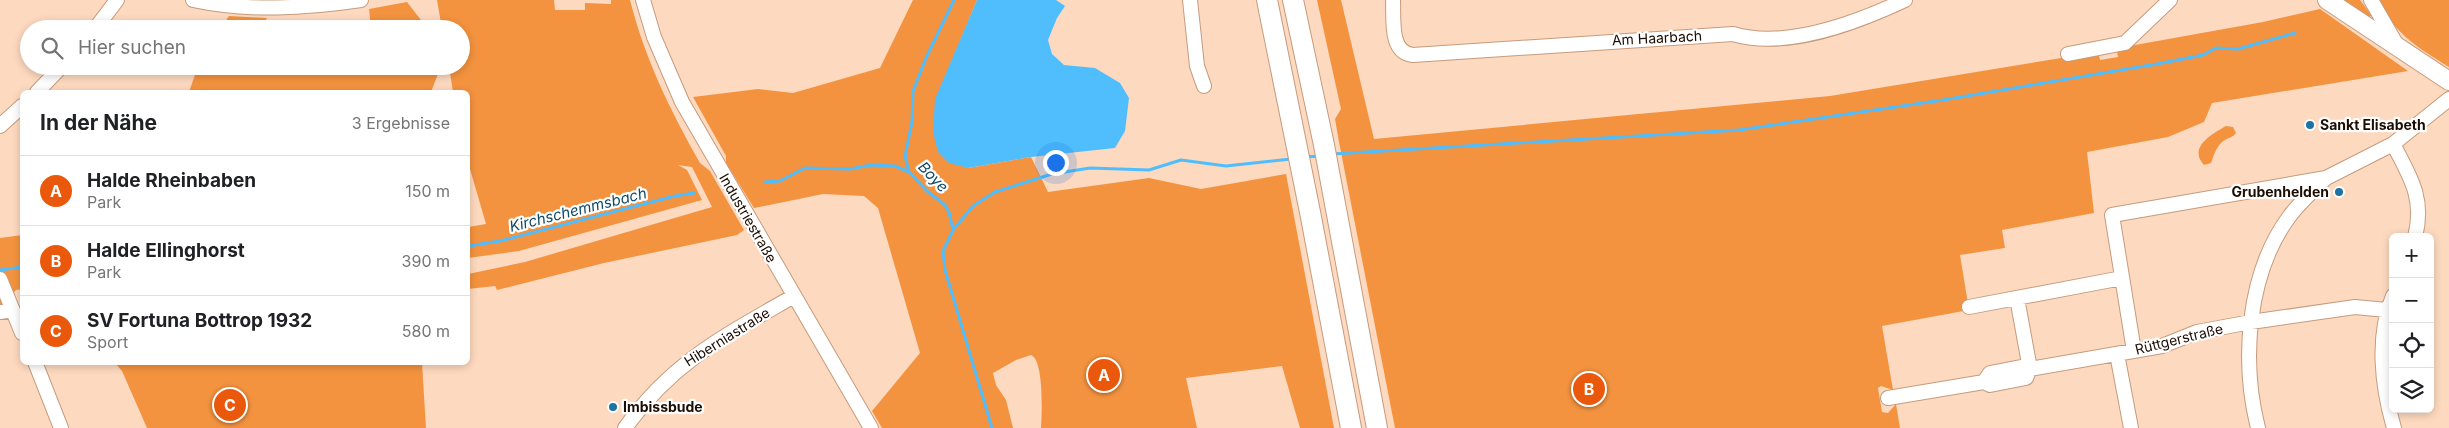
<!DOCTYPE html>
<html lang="de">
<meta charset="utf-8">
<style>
:root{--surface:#fff;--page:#f6f6f6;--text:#202124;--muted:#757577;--line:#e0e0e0;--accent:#ea580c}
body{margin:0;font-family:Inter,sans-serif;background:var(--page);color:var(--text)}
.controls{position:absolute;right:15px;bottom:15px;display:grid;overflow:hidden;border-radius:8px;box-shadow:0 2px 8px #0003}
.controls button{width:45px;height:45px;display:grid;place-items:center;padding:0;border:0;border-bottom:1px solid var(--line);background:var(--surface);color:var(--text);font:25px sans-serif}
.you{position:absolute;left:1055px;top:162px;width:18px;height:18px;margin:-12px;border:4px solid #fff;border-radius:50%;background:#1a73e8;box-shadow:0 0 0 8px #1a73e833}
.badge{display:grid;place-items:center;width:32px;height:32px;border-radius:50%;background:var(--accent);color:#fff;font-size:16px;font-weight:700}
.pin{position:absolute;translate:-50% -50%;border:2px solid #fff;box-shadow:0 1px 5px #0006}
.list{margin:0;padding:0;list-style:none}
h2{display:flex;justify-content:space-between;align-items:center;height:65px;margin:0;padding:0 20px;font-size:21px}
h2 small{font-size:16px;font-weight:400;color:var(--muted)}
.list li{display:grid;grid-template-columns:32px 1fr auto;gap:15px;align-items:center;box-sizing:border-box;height:70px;padding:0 20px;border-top:1px solid var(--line)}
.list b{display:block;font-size:19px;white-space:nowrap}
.list p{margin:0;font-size:16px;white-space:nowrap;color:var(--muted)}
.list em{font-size:16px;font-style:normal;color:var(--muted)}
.icon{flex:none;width:28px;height:28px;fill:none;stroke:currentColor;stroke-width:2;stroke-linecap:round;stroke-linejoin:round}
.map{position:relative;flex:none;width:2449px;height:428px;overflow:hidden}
.search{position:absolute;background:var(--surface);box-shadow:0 2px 8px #0003;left:20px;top:20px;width:450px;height:55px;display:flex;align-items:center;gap:12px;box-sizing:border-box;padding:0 18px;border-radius:28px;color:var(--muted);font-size:19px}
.panel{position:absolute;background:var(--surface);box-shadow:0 2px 8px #0003;left:20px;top:90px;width:450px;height:275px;border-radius:8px}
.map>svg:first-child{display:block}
.green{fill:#f4933f}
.water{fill:#50bdfd}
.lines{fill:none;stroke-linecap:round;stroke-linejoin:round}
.stream{stroke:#50bdfd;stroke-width:3}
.minor-casing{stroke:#c69b7c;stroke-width:16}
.major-casing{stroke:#c69b7c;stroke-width:20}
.highway-casing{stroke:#c69b7c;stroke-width:22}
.minor{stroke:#fff;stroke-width:14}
.major{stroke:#fff;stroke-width:18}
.highway{stroke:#fff;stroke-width:20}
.poi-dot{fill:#1b74a3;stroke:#fff;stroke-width:2}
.labels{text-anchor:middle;stroke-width:4.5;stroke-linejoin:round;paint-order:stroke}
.street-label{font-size:14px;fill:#1c0d03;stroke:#fff}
.poi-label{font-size:14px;font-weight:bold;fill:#1c0d03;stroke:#fff;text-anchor:start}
.water-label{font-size:15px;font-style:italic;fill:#0d4a69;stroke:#fff}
</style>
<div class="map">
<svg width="2449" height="428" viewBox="0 0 2449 428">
<rect width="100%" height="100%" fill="#fdd9bf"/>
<!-- green -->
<path class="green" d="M437,0H554L555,10H585V3L611,4V0H630C645,59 670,110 700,163L710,171L744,230L737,235L604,263L497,290L495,286L468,289V274L525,262L712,207L692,167L678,165L687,170L702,200L519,251L468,258V227L486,224L468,162V92H453L449,66H461V29H442Z
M913,0H977L936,99L968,168L1031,157L1048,192L1149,178L1201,189L1286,174L1334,428H1300L1282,366L1186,378L1197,428H1041C1042,414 1044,360 1031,355L1016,360L993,373L996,385L1006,400L1013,428H882L872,411L920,353L878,208L864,196L823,194L754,208L726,163V156L693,97L758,89L793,93L880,68Z
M1317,0H1341L1374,139L1830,96L2098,52L2100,60L2118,57L2117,51L2124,47L2263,22L2320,9L2408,71L2212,103L2204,122L2168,137L2087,152L2094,213L2002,230L2005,248L1960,255L1969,310L1882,326L1893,390L1881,386L1878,388L1882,412L1888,413L1896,404L1900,428H1395L1339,142L1335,119L1341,109Z
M2340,0H2360L2372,16L2367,17Z
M2377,0H2449V67C2415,46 2397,35 2377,0Z
M407,2L428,29H371L369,9Z
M229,16L267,18L260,29H220Z
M198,66H246L250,74C314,71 377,66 441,66L431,92H189Z
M2226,126L2233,127L2236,133C2232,138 2230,137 2225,140C2217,144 2214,155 2211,163L2204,165C2187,147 2214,133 2226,126Z
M22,235V289L16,290L0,306V238Z
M115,363H422L426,428H147L122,371Z"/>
<!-- water -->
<path class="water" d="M977,0H1056L1065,6L1057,18L1048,40L1052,54L1064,65L1095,68L1120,83L1129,98L1125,131L1115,148L1031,157L968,168L949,163L938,152L933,132L935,99Z"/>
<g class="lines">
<!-- stream -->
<path class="stream" d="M954,0L926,58L913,91L912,122L905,156L909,172L927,191L945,205L949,212L953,230L943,251L945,270L992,428
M1332,154L1739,130L1943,100L2157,64L2203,55L2216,48L2238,49L2295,33
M1305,157L1319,156
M765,182L780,181L805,168L850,169L871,165L895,166L909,172
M953,230L973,206L995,192L1052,174L1090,168L1149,170L1181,160L1226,166L1291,159
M468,246L500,241L675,196L694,193
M0,270L22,267"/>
<defs>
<path id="minor" d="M193,0C248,12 306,8 361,0
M643,0L654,37L682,102L871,428
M1190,0L1197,66L1204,86
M1393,0C1394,18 1389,53 1413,55L1733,34C1786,50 1856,23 1905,0
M2371,0L2398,47
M95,29L117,0
M2068,54L2125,43L2170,0
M37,92L62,66
M0,126L22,106
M2393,144C2410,176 2425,199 2415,237
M0,279L22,333
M2393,296C2376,337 2382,387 2394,428
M1969,307L2122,278
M0,312L13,310
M2134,351L2112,215L2326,178L2393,144L2449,99
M2117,354L2131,428
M35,362L61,428
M1984,382L1990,373L2026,366L2030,369L2162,346L2197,332L2251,322L2355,307L2387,310
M1888,398L1984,382L1990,385L2026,378L2030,369L2017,298
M625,428C672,362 726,335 794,296
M2258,428C2241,361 2247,274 2289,217C2299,203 2314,190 2326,178"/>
<path id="major" d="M2327,0L2449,81"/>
<path id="highway" d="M1267,0L1310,212L1351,428
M1293,0L1324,145L1377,428"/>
</defs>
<!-- minor casing -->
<use href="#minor" class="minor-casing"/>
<!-- major casing -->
<use href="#major" class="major-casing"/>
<!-- highway casing -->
<use href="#highway" class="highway-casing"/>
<!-- minor -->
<use href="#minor" class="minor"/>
<!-- major -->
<use href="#major" class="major"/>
<!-- highway -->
<use href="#highway" class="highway"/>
</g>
<!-- markers -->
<g class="poi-dot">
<circle cx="2310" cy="125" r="5"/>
<circle cx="2339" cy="192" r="5"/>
<circle cx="613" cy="407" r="5"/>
</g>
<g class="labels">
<!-- street labels -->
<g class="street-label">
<text transform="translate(1657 38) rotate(-3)" y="5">Am Haarbach</text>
<text transform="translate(748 218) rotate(60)" y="5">Industriestraße</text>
<text transform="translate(727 337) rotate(-32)" y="5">Hiberniastraße</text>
<text transform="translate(2179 339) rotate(-14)" y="5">Rüttgerstraße</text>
</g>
<!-- poi labels -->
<g class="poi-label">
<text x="2320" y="130">Sankt Elisabeth</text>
<text x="2329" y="197" text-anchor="end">Grubenhelden</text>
<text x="623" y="412">Imbissbude</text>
</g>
<!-- water labels -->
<g class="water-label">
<text transform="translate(933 177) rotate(46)" y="5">Boye</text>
<text transform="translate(578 210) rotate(-14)" y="5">Kirchschemmsbach</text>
</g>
</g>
</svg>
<div class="controls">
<button>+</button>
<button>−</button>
<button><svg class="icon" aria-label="locate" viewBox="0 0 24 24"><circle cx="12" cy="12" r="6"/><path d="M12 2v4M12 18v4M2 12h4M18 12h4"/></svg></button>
<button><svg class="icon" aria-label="layers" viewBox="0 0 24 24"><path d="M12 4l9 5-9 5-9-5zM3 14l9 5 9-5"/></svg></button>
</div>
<div class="you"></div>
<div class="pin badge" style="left:1104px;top:375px">A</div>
<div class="pin badge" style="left:1589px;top:389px">B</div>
<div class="pin badge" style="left:230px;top:405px">C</div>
<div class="search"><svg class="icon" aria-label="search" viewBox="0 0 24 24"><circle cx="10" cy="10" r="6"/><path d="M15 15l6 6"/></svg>Hier suchen</div>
<section class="panel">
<h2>In der Nähe<small>3 Ergebnisse</small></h2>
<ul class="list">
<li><span class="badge">A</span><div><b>Halde Rheinbaben</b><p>Park</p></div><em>150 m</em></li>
<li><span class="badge">B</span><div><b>Halde Ellinghorst</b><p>Park</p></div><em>390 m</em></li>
<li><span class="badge">C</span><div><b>SV Fortuna Bottrop 1932</b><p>Sport</p></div><em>580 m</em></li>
</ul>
</section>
</div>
